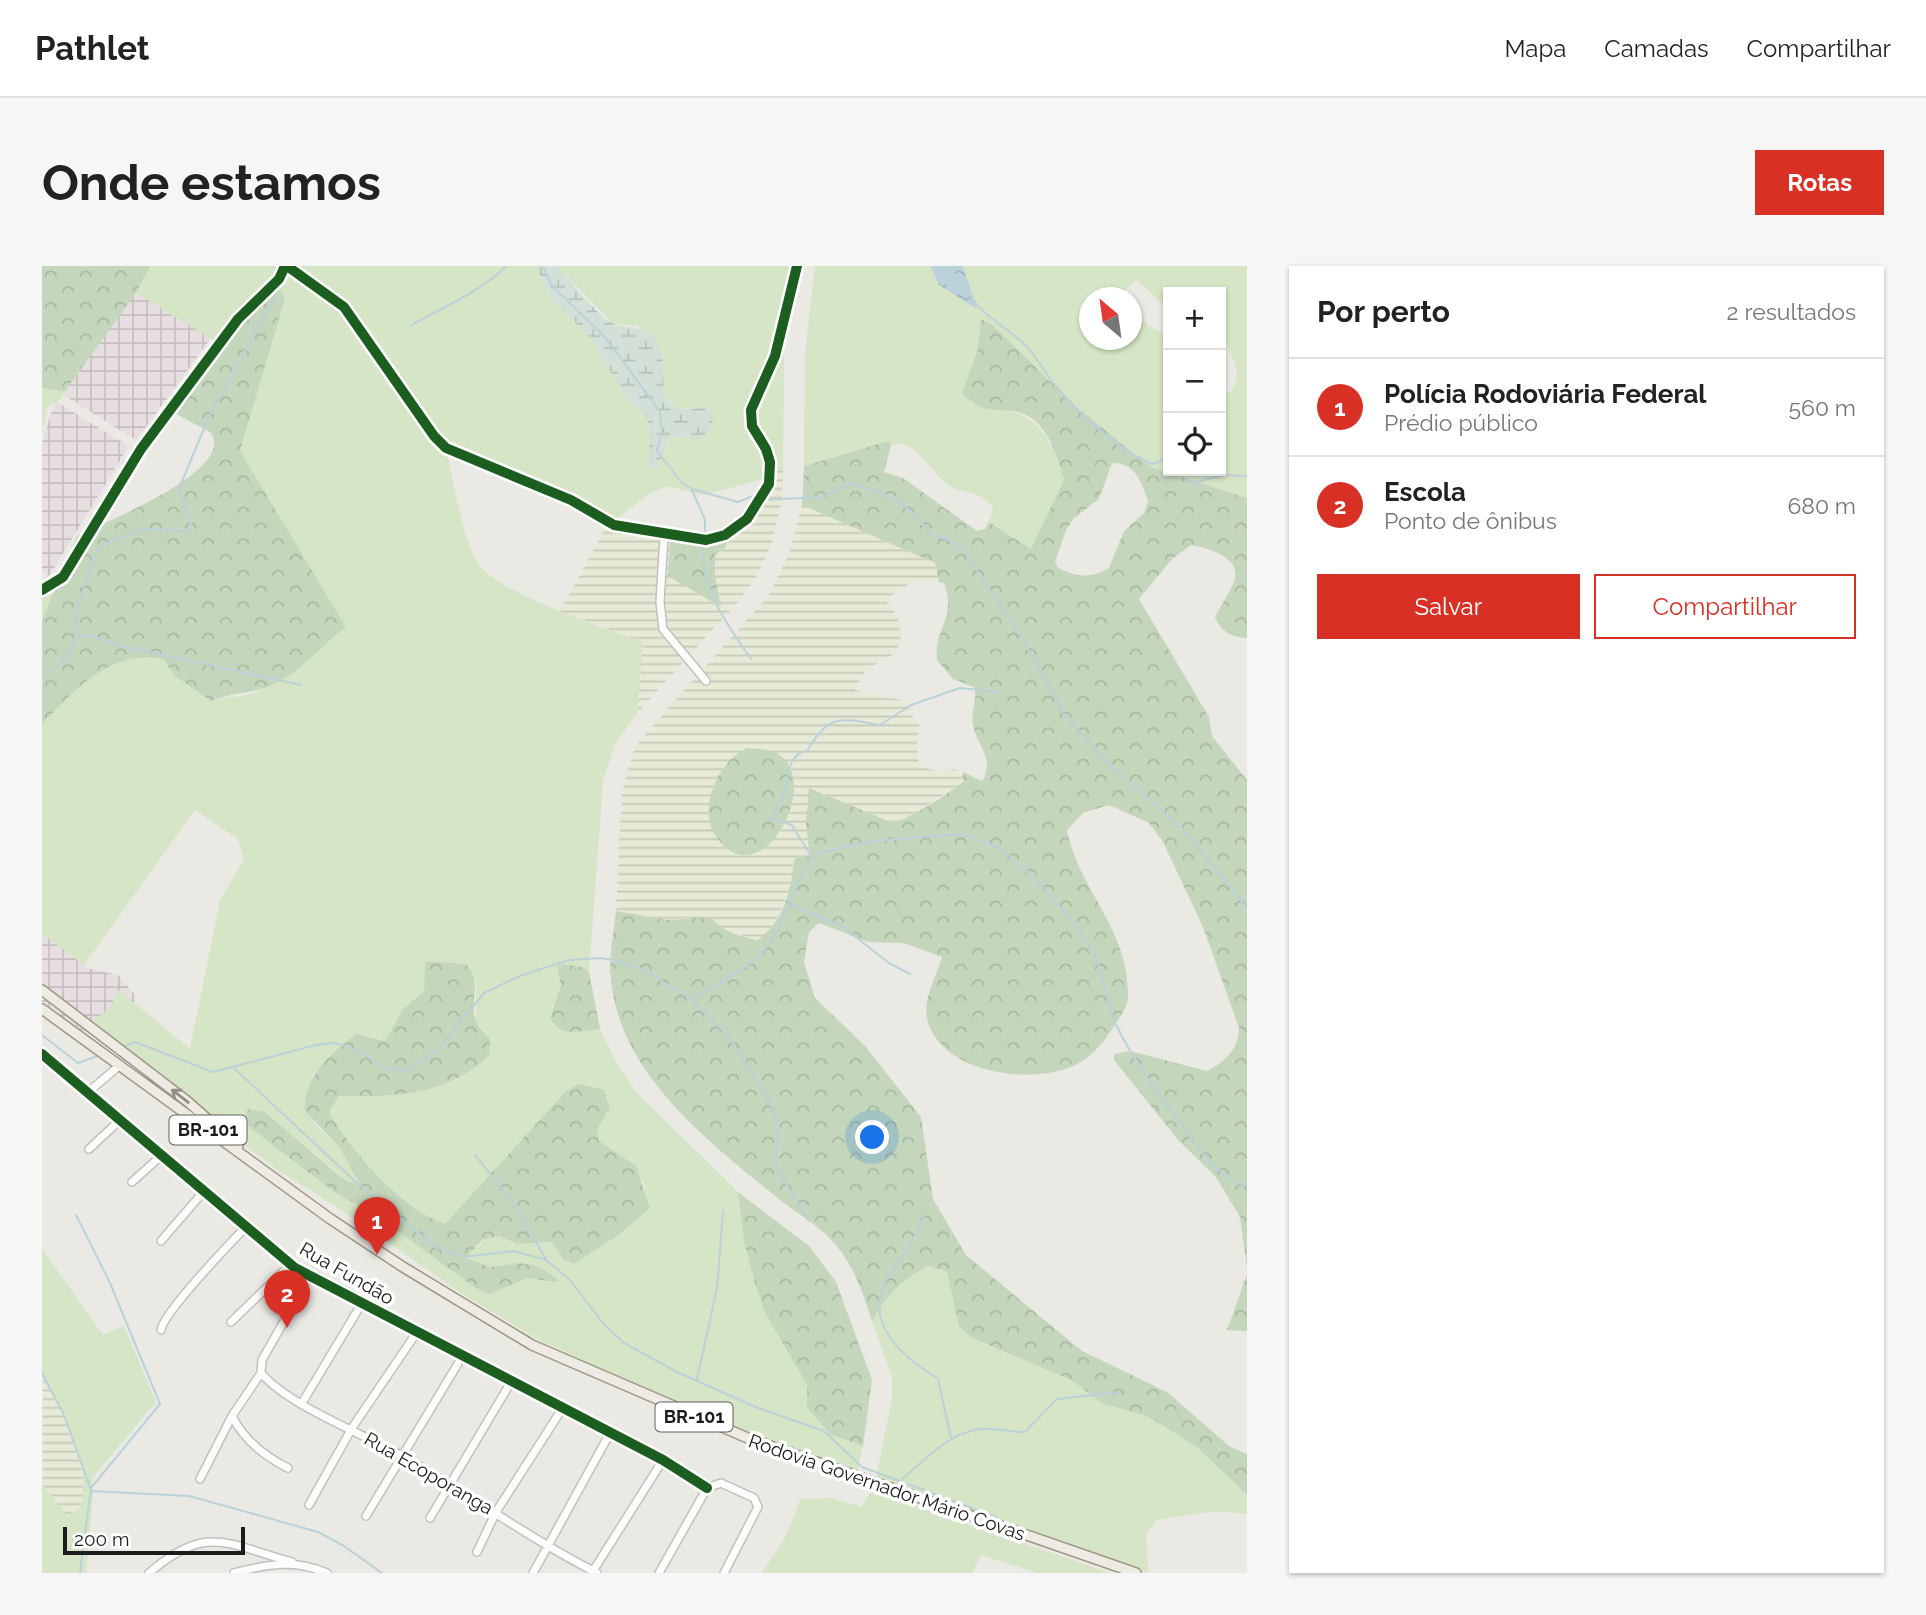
<!DOCTYPE html>
<html lang="pt">
<meta charset="utf-8">
<style>
:root{--surface:#fff;--page:#f6f6f6;--text:#222;--muted:#767676;--line:#e0e0e0;--accent:#d93025}
body{margin:0;font-family:Raleway,sans-serif;background:var(--page);color:var(--text)}
.controls{position:absolute;right:21px;top:21px;display:grid;overflow:hidden;border-radius:0px;box-shadow:0 2px 5px #0004}
.controls button{width:63px;height:63px;display:grid;place-items:center;padding:0;border:0;border-bottom:2px solid var(--line);background:var(--surface);color:var(--text);font:35px sans-serif}
.compass{position:absolute;left:1037px;top:21px;width:63px;height:63px;border-radius:50%;background:var(--surface);box-shadow:0 2px 5px #0004;rotate:331deg}
.scale{position:absolute;left:21px;bottom:18px;width:182px;box-sizing:border-box;padding-left:7px;border:4px solid #1c1c1c;border-top:0;font-size:19px;line-height:24px;white-space:nowrap;color:#1c1c1c;-webkit-text-stroke:5px #fff;paint-order:stroke}
.you{position:absolute;left:831px;top:872px;width:24px;height:24px;margin:-18px;border:5px solid #fff;border-radius:50%;background:#1a73e8;box-shadow:0 0 0 10px #1a73e833}
.badge{display:grid;place-items:center;width:46px;height:46px;border-radius:50%;background:var(--accent);color:#fff;font-size:23px;font-weight:700}
.pin{position:absolute;translate:-50% -58px;filter:drop-shadow(0 2px 4px #0008)}
.pin::after{content:'';position:absolute;top:37px;width:24px;height:21px;background:inherit;clip-path:polygon(0 0,100% 0,50% 100%)}
.list{margin:0;padding:0;list-style:none}
h2{display:flex;justify-content:space-between;align-items:center;height:91px;margin:0;padding:0 28px;font-size:30px}
h2 small{font-size:23px;font-weight:400;color:var(--muted)}
.list li{display:grid;grid-template-columns:46px 1fr auto;gap:21px;align-items:center;box-sizing:border-box;height:98px;padding:0 28px;border-top:2px solid var(--line)}
.list b{display:block;font-size:26px;white-space:nowrap}
.list p{margin:0;font-size:23px;white-space:nowrap;color:var(--muted)}
.list em{font-size:23px;font-style:normal;color:var(--muted)}
.actions{display:flex;gap:14px;padding:21px 28px}
.actions a{flex:1;padding:16px 0;border:2px solid var(--accent);border-radius:0px;text-align:center;font-size:24px;color:var(--accent)}
.actions .main{background:var(--accent);color:#fff}
.icon{flex:none;width:38px;height:38px;fill:none;stroke:currentColor;stroke-width:2;stroke-linecap:round;stroke-linejoin:round}
.map{position:relative;flex:none;width:1205px;height:1307px;overflow:hidden;border-radius:0px}
header{display:flex;align-items:center;gap:42px;box-sizing:border-box;height:98px;padding:0 35px;background:var(--surface);border-bottom:2px solid var(--line)}
header strong{font-size:33px}
nav{display:flex;gap:38px;margin-inline-start:auto;font-size:24px}
.intro{display:flex;align-items:center;justify-content:space-between;box-sizing:border-box;height:168px;padding:0 42px}
h1{margin:0;font-size:49px}
.button{padding:18px 32px;border-radius:0px;background:var(--accent);color:#fff;font-size:24px;font-weight:700}
main{display:flex;gap:42px;padding:0 42px}
aside{flex:1;background:var(--surface);border-radius:0px;box-shadow:0 2px 5px #0004}
.map>svg:first-child{display:block}
.industrial{fill:url(#industrial-grid)}
.farmland{fill:url(#farmland-rules);fill-rule:evenodd}
.grass{fill:#d5e5c5;fill-rule:evenodd}
.forest{fill:url(#forest-crowns);fill-rule:evenodd}
.wetland{fill:url(#wetland-marsh)}
.water{fill:url(#water-ripples)}
.lines{fill:none;stroke-linecap:round;stroke-linejoin:round}
.stream{stroke:#bbd2da;stroke-width:2}
.minor-casing{stroke:#c1c1bf;stroke-width:10}
.major-casing{stroke:#9e9784;stroke-width:12}
.minor{stroke:#fcfcfb;stroke-width:7}
.major{stroke:#eeebe4;stroke-width:9}
.cycleway-casing{stroke:#fff;stroke-width:15}
.cycleway{stroke:#1b5e20;stroke-width:10}
.oneway{stroke:#908e8a}
.labels{text-anchor:middle;stroke-width:7;stroke-linejoin:round;paint-order:stroke}
.shield{fill:#fff;stroke:#606060;stroke-width:2}
.shield-label{font-size:18px;font-weight:bold;fill:#1c1c1c}
.street-label{font-size:19px;fill:#1c1c1c;stroke:#fff}
</style>
<header>
<strong>Pathlet</strong>
<nav><a>Mapa</a><a>Camadas</a><a>Compartilhar</a></nav>
</header>
<div class="intro"><h1>Onde estamos</h1><a class="button">Rotas</a></div>
<main>
<div class="map">
<svg width="1205" height="1307" viewBox="0 0 1205 1307">
<defs>
<pattern id="industrial-grid" width="8" height="8" patternUnits="userSpaceOnUse" patternTransform="scale(1.75)"><rect width="8" height="8" fill="#e7dee2"/><path d="M0 4h8M4 0v8" fill="none" stroke="#c6bec1"/></pattern>
<pattern id="farmland-rules" width="6" height="5" patternUnits="userSpaceOnUse" patternTransform="scale(1.75)"><rect width="6" height="5" fill="#e8ead8"/><path d="M0 2.5h6" fill="none" stroke="#c6c8b9"/></pattern>
<pattern id="forest-crowns" width="20" height="18" patternUnits="userSpaceOnUse" patternTransform="scale(1.75)"><rect width="20" height="18" fill="#c4d7bc"/><path d="M2 6a3 3 0 1 1 6 0M12 15a3 3 0 1 1 6 0" fill="none" stroke="#a8b8a1"/></pattern>
<pattern id="wetland-marsh" width="20" height="14" patternUnits="userSpaceOnUse" patternTransform="scale(1.75)"><rect width="20" height="14" fill="#d3e0d8"/><path d="M1 5h8M5 5V1M11 12h8M15 12V8" fill="none" stroke="#b5c0b9"/></pattern>
<pattern id="water-ripples" width="26" height="14" patternUnits="userSpaceOnUse" patternTransform="scale(1.75)"><rect width="26" height="14" fill="#bbd2da"/><path d="M2 4q2-2 4 0t4 0M15 11q2-2 4 0t4 0" fill="none" stroke="#a0b4ba"/></pattern>
</defs>
<rect width="100%" height="100%" fill="#eae9e4"/>
<!-- industrial -->
<path class="industrial" d="M98,19L180,57L94,174L20,128Z
M13,135L87,180L7,310L0,306V177Z
M0,652L28,676L44,702L76,709L93,729L92,752L57,771L40,765L0,736Z"/>
<!-- farmland -->
<path class="farmland" d="M726,203L741,204L740,233L730,277L716,308L697,335L595,447L601,376L518,345L564,261L628,273L627,310L673,309V289L684,281L686,270L704,258L722,226Z
M760,239L893,297L897,316L888,313L869,317L849,330L845,336L855,349L859,366L857,380L848,391L824,403L813,424L868,436L867,447L877,456L875,493L880,500L899,507L912,503L921,506V516L866,552L851,557L767,523L764,558L768,590L752,593L748,623L735,653L724,668L715,674L645,652L627,654L574,645L580,526L590,490L599,473L726,330L747,288ZM693,487L749,536L736,572L672,521Z
M1,1110L23,1152L42,1210L40,1240L26,1251L0,1218Z"/>
<!-- grass -->
<path class="grass" d="M108,0H494L509,32L548,71L584,132L604,151L608,163V203L620,191L627,171L658,173L664,141C621,150 618,127 621,90L596,60L571,58L515,0H752L742,87L741,204L727,203L725,212L662,229L624,220L607,228L564,261C542,232 507,233 476,219C453,209 429,195 405,188C413,220 419,269 436,297C454,327 566,363 601,376L595,447L573,478L561,515L547,706L540,701H515C516,706 519,712 519,717C520,727 512,735 510,743C500,773 543,765 558,763L573,794L594,826L696,926L702,975L723,1047L765,1119L788,1168L821,1180L815,1206L683,1161L494,1072L422,1029L304,947L236,904L42,760L66,744L75,728L72,720L148,783L178,634L202,593L196,573L153,544L42,699L0,668V458C35,422 67,384 121,393L133,410L170,435C182,430 195,432 208,428C241,417 277,382 304,361L198,185L243,33L231,11L174,76L94,27ZM383,695L424,698L434,718V756L448,773L447,789C409,828 348,832 297,830L287,846C309,887 359,941 403,958L524,825L562,824L568,838L555,865L557,875L581,892L601,916L607,942L575,970L532,998L510,976L475,978L457,970L440,974L439,979L427,985L422,993L448,1001L476,997L508,1016L486,1012L460,1021H432L334,949L292,926L249,892L223,846L306,916H318L297,881L271,856V809L314,768L343,775L361,743L382,725Z
M773,0H888L897,19L934,42L921,0H1205V232L1109,201L1033,140L951,59L940,53L936,82L920,129C981,148 1003,147 1022,213L989,283L947,256L951,243C943,224 919,229 905,218C890,207 872,171 849,179L846,175L762,200L763,88ZM1095,14L1126,43V26H1179C1179,38 1176,55 1179,66C1185,88 1205,100 1188,127L1179,125V205H1126V71L1090,49V74H1048V32L1074,31Z
M0,122L27,123L15,136L6,140L0,168Z
M0,316L14,323L0,354Z
M0,983L61,1069L82,1060L114,1136L50,1212L51,1229L44,1307H0V1218L26,1251L40,1240L42,1210L23,1152L0,1110Z
M885,1000L905,1006L917,1060L928,1071L1029,1114L1062,1138L1104,1150L1120,1159L1156,1182L1205,1229V1248L1173,1245L1115,1254L1104,1268L1106,1307L834,1212L850,1132V1111L830,1055C842,1030 861,1013 885,1000Z
M829,1225L1068,1307H996L939,1289L930,1307H720L743,1272L759,1233L789,1232L819,1241Z"/>
<!-- forest -->
<path class="forest" d="M0,0H108L94,27L23,125L0,122Z
M231,10L243,33L198,185L304,361C279,380 261,404 232,418C211,428 190,426 169,435L133,410L121,393C67,384 35,422 0,458V354L35,270C58,258 195,205 169,167C165,162 139,154 128,142L174,76Z
M939,53L951,59L1033,140L1109,201L1205,232V372C1189,371 1180,366 1173,352C1178,340 1191,322 1193,312C1198,291 1164,281 1149,279L1130,293L1097,333L1167,451L1170,470L1205,514V1002L1198,951L1174,911L1137,875L1072,794V788L1088,785L1165,805C1184,795 1196,784 1197,762L1161,661L1121,576L1107,557L1067,539L1041,547L1025,564C1037,625 1088,663 1086,732C1086,741 1077,752 1072,760C1061,778 1046,795 1026,802C983,818 897,806 885,752C881,731 895,710 900,691L862,677L826,676L777,657L767,666L762,696L773,732L823,780L879,851L891,933L924,989L1040,1085L1125,1126L1187,1180L1205,1188V1229L1156,1182L1120,1159L1104,1150L1062,1138L1029,1114L928,1071L917,1060L905,1006L886,1000C861,1013 843,1030 830,1055C822,1031 815,1008 800,987C782,961 756,949 732,929C664,874 578,807 569,714C566,692 572,667 574,645L627,654L669,651C681,666 696,670 715,674C741,658 750,622 752,593L768,590L764,558L767,522L851,557C876,548 899,532 921,516V506L940,515C954,492 935,481 931,459C928,446 936,434 932,421L911,413L895,394C892,361 915,352 902,317L897,316L893,297L760,239L762,200L846,175L849,179L842,206L861,212L935,265L943,263L947,256L989,283L1022,213C1014,187 1004,150 971,145C943,142 944,147 920,128L936,82ZM1070,197C1094,197 1099,215 1106,235L1102,247L1082,265L1067,302C1048,313 1035,311 1016,302L1013,296L1024,264L1032,252L1057,233Z
M686,270L684,281L673,289V309L679,341L626,310L628,273L670,278Z
M706,482C714,483 726,483 733,486C786,512 716,640 672,567C656,539 678,493 706,482Z
M383,695L424,698C441,715 427,735 434,755C436,761 444,768 448,773L447,789C408,829 349,832 297,830L287,846C309,886 359,942 403,958L524,825L537,818L562,824L568,841L555,864L557,875L594,900L608,942L575,970L532,998L522,994L510,976L475,978L457,970L440,974L423,992L448,1001L476,997L496,1000L517,1014L513,1016L486,1012L447,1028L432,1021L334,949L292,926L201,856L206,843L223,846L294,907L306,916H317L297,881L263,845C262,809 288,789 314,768L343,775L361,743L382,725Z
M519,698L540,701L547,706L558,763C540,765 516,772 508,752L519,719L515,701Z
M696,926L767,980L794,1016L830,1114L821,1180L788,1168L765,1141V1119L723,1047L713,1017L702,975Z
M1205,1008V1065L1185,1064Z"/>
<!-- wetland -->
<path class="wetland" d="M494,0H515C529,15 555,50 572,58C587,64 599,58 612,72C636,98 596,155 665,141L671,155C662,185 648,169 627,171L615,202L607,203L608,163L604,151L584,132L548,71L509,32Z"/>
<!-- water -->
<path class="water" d="M888,0H921L935,43L897,19Z"/>
<g class="lines">
<!-- stream -->
<path class="stream" d="M501,0L509,19L564,72L618,146L620,166L615,185L639,216L650,223L696,236L711,230L716,232
M930,32C943,51 965,62 982,78C994,89 1001,104 1011,117C1036,146 1075,184 1110,198L1126,192
M368,60C400,41 439,26 464,0
M1138,205L1139,210L1150,217L1182,209L1205,210
M650,224L663,254V272
M721,234L779,231L809,217L847,230L869,245L888,267L909,275L922,285L981,373L1023,450L1072,503L1140,563L1205,642
M662,277C657,322 685,358 709,393
M35,371L49,370L84,381L259,419
M0,413L22,394L32,377L37,334L54,286L63,278L101,263L144,265L148,261L149,256L139,232V218L166,153L232,32
M769,590L750,559L730,553C733,544 739,536 742,526C747,511 745,488 765,485C788,447 797,452 838,459L869,439L918,422L957,426
M749,639L800,660L847,697L868,708
M650,733C675,717 712,702 728,676C742,654 759,599 776,587L831,575L918,568C931,571 945,576 957,583C985,601 1040,660 1053,690C1062,713 1065,739 1075,761C1094,799 1121,834 1146,868C1160,888 1180,914 1205,920
M0,769L36,797L58,789
M80,781L93,776L171,806L274,779L292,777L309,782L346,803L367,804L398,781L442,727L478,710L527,694L559,692L576,695L604,705L649,733L689,773L729,839L736,862L734,902L767,955
M193,803L317,919L394,981L421,991L472,985L504,994L528,1014L560,1056L582,1077L635,1106L716,1142L782,1165L820,1201L954,1251
M433,889L467,931L504,993
M883,947C877,960 872,974 864,986C857,998 844,1010 840,1023C826,1064 866,1094 896,1113L909,1172
M34,949L68,1017L118,1138L49,1222L38,1307
M0,1107L22,1149L48,1221
M655,1113L675,1022L681,945
M860,1213C883,1194 907,1166 939,1163C954,1161 968,1167 983,1166L1015,1133L1079,1126
M49,1225L147,1230L194,1243L276,1266L302,1280L340,1307"/>
<defs>
<path id="minor" d="M245,0L302,41L392,170L404,182L529,234L572,259L664,274L683,269L705,253L727,218L728,196L724,183L710,160L709,144L733,90L755,0
M622,270L618,336L621,363L664,415
M0,324L21,311L99,183L196,53L237,13L243,0
M0,788L253,1002L621,1194L665,1222
M45,827L78,799
M47,883L78,854
M90,916L120,889
M119,975L163,924
M189,1056L249,998
M119,1064C121,1047 190,975 206,959
M219,1107C247,1140 322,1168 362,1191C427,1228 488,1273 555,1307
M260,1137L320,1037
M190,1150C202,1174 222,1190 246,1202
M158,1213L190,1150L219,1107L220,1094L258,1027L262,1015L254,1002
M267,1239L310,1162L375,1066
M324,1250L420,1091
M388,1252L469,1116
M435,1286L454,1246L520,1143
M551,1305L621,1194
M107,1307C165,1257 184,1278 250,1296
M192,1307C226,1298 252,1293 285,1307
M491,1307L568,1167
M617,1307L665,1222L679,1217L712,1232L716,1241L682,1307"/>
<path id="major" d="M0,724L145,835L196,880
M0,743L287,952L361,1001L490,1079L708,1173L1094,1307"/>
</defs>
<!-- minor casing -->
<use href="#minor" class="minor-casing"/>
<!-- major casing -->
<use href="#major" class="major-casing"/>
<!-- minor -->
<use href="#minor" class="minor"/>
<!-- major -->
<use href="#major" class="major"/>
<defs>
<path id="cycleway" d="M245,0L302,41L392,170L404,182L529,234L572,259L664,274L683,269L705,253L727,218L728,196L724,183L710,160L709,144L733,90L755,0
M0,324L21,311L99,183L196,53L237,13L243,0
M0,788L253,1002L621,1194L665,1222"/>
</defs>
<!-- cycleway casing -->
<use href="#cycleway" class="cycleway-casing"/>
<!-- cycleway -->
<use href="#cycleway" class="cycleway"/>
</g>
<!-- one-way arrows -->
<defs><path id="oneway-shaft" d="M-6 0H5M1.5-3L5.5 0L1.5 3" fill="none" stroke-width="1.6" stroke-linecap="round" stroke-linejoin="round" transform="scale(1.75)"/></defs>
<use class="oneway" href="#oneway-shaft" transform="translate(138 830) rotate(-142)"/>
<g class="labels">
<!-- shield labels -->
<g class="shield">
<rect x="127.5" y="849.5" width="77" height="29" rx="5"/>
<rect x="613.5" y="1136.5" width="77" height="29" rx="5"/>
</g>
<g class="shield-label">
<text x="166" y="870">BR-101</text>
<text x="652" y="1157">BR-101</text>
</g>
<!-- street labels -->
<g class="street-label">
<text transform="translate(305 1007) rotate(30)" y="7">Rua Fundão</text>
<text transform="translate(387 1207) rotate(30)" y="7">Rua Ecoporanga</text>
<text transform="translate(845 1221) rotate(19)" y="7">Rodovia Governador Mário Covas</text>
</g>
</g>
</svg>
<div class="controls">
<button>+</button>
<button>−</button>
<button><svg class="icon" aria-label="locate" viewBox="0 0 24 24"><circle cx="12" cy="12" r="6"/><path d="M12 2v4M12 18v4M2 12h4M18 12h4"/></svg></button>
</div>
<svg class="compass" viewBox="-18 -18 36 36"><path d="M0-13l5 13h-10z" fill="#e53935"/><path d="M0 13l5-13h-10z" fill="#767676"/></svg>
<div class="scale">200 m</div>
<div class="you"></div>
<div class="pin badge" style="left:335px;top:989px">1</div>
<div class="pin badge" style="left:245px;top:1062px">2</div>
</div>
<aside>
<h2>Por perto<small>2 resultados</small></h2>
<ul class="list">
<li><span class="badge">1</span><div><b>Polícia Rodoviária Federal</b><p>Prédio público</p></div><em>560 m</em></li>
<li><span class="badge">2</span><div><b>Escola</b><p>Ponto de ônibus</p></div><em>680 m</em></li>
</ul>
<div class="actions"><a class="main">Salvar</a><a>Compartilhar</a></div>
</aside>
</main>
